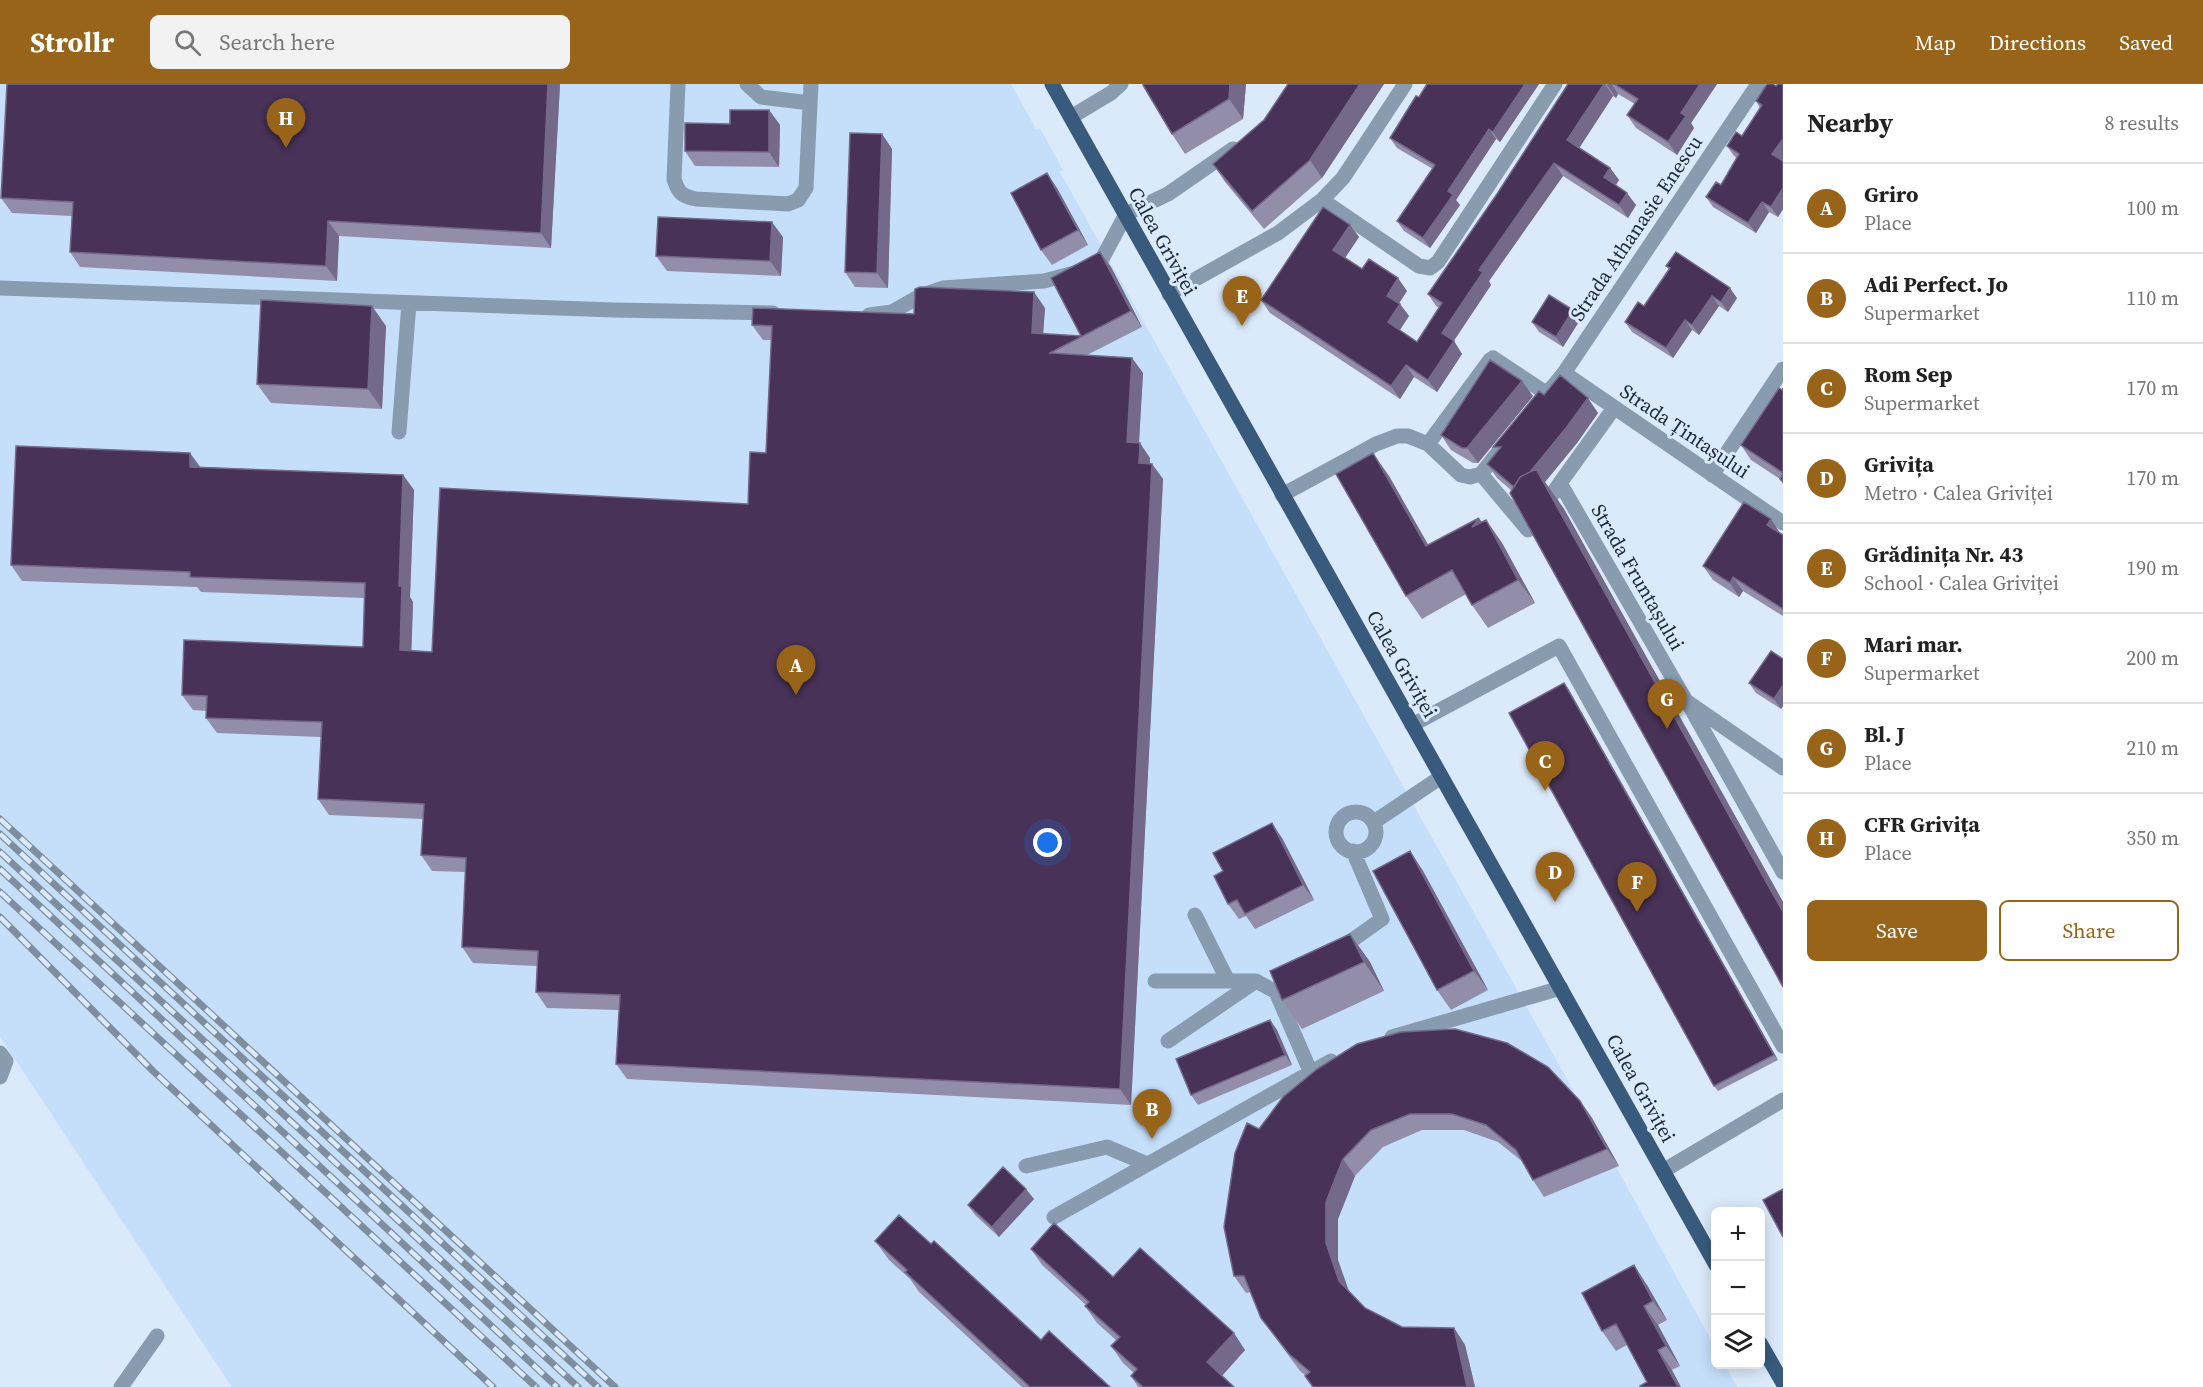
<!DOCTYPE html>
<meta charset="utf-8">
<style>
:root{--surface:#fff;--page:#f2f2f2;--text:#222;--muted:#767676;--line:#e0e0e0;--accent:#98641a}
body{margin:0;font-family:"Source Serif 4",serif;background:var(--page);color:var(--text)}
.controls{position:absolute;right:18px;bottom:18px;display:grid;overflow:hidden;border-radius:9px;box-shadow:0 3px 15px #0003}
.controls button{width:54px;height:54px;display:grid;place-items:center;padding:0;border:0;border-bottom:2px solid var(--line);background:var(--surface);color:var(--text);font:30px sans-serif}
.you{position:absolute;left:1048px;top:759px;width:21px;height:21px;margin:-15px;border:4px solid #fff;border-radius:50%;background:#1a73e8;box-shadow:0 0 0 9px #1a73e833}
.badge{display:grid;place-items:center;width:39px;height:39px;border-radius:50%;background:var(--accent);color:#fff;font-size:20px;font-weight:700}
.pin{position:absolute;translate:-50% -50px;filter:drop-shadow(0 2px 3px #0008)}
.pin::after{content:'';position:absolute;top:32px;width:21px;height:18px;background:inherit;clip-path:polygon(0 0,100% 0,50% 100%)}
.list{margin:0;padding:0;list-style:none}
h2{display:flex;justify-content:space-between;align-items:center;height:78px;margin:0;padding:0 24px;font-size:26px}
h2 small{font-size:20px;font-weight:400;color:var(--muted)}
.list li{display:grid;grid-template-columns:39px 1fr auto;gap:18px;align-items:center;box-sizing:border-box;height:90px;padding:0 24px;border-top:2px solid var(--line)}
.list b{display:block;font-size:22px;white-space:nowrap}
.list p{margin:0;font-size:20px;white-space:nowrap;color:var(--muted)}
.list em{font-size:20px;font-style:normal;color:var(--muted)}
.actions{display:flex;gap:12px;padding:18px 24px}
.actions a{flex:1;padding:14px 0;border:2px solid var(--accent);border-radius:9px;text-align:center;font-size:21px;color:var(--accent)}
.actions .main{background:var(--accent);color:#fff}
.icon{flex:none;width:33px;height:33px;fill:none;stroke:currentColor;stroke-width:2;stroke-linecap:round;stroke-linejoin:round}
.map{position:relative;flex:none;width:1783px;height:1303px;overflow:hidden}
header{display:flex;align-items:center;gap:36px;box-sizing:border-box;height:84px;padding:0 30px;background:var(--accent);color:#fff}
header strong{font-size:28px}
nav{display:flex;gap:33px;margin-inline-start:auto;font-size:21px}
.search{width:420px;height:54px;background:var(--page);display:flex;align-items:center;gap:15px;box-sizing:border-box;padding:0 21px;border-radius:9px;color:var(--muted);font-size:22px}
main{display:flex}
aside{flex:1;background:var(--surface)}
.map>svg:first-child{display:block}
.built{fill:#c5dffb}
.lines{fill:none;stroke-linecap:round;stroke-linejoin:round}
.minor{stroke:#889baf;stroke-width:15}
.major{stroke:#385b7d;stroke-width:15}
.rail-casing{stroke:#7f8e9e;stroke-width:7}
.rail{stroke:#dbeafb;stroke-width:4.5;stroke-dasharray:14;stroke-linecap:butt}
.wall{fill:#928eaa}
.shaded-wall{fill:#746989}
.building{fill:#483258;stroke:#746989;stroke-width:1.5}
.labels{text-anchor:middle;stroke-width:6;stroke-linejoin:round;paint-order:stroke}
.street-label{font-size:20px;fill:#1c2b3a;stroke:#dbeafb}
</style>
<header>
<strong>Strollr</strong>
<div class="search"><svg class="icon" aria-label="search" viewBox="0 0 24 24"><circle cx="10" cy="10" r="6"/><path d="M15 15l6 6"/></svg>Search here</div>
<nav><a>Map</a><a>Directions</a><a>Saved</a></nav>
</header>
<main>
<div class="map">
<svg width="1783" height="1303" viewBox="0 0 1783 1303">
<rect width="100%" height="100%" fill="#dbeafb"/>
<!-- built -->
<path class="built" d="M0,0H1011L1036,45L1040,44L1063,86L1060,88L1625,1099L1715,1263L1716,1280L1725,1281L1737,1303H232L0,953Z"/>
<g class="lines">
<!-- minor -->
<path class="minor" d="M678,0L674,95C678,108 681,112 696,115L788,120L798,116L806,104L811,0
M747,0L761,13L810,19
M1071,33L1111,9L1121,0
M1322,116L1419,182L1430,184L1438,178L1555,0
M0,204L614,226L773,229
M1169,210L1278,149L1322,116L1343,94L1405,0
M869,231L892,228L920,212L943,204L1044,197L1082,187L1102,175L1126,130L1168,110L1233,65
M1564,289L1783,439
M1549,307L1564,289L1758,0
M1614,324L1560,399L1686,617L1783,684
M399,348L409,219
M1428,360L1490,276L1493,274L1546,309
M1481,390L1528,446L1560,399
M1712,391L1783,285
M1282,411L1376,360L1397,352H1408L1428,360L1461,391L1470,393L1481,390L1501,365
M1688,619L1783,788
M1412,641L1559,562L1783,962
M1336 748a20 20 0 1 1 40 0a20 20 0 1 1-40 0Z
M1374,738L1441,693
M1195,831L1228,897
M1337,867L1382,835L1353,767
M1155,897H1256L1276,908L1295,895
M1276,908L1311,989
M1392,953L1561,904
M1168,957L1256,897
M0,969L6,977L0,993
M1026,1082L1107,1063L1147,1080
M1663,1087L1783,1016
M1054,1133L1331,977
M121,1303L157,1252"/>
<!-- major -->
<path class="major" d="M1052,0L1716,1181
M1760,1259L1783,1299"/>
<defs>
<path id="rail" d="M0,735L615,1303
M0,750L598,1303
M0,768L578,1303
M0,785L557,1303
M0,808L536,1303
M0,833L153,987L493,1303"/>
</defs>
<!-- rail casing -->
<use href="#rail" class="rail-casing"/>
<!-- rail -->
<use href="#rail" class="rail"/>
</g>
<!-- wall -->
<path class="wall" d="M560,0L551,164L339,152L337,197L80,183L70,168L72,132L12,129L1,114Z
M1144,0H1246L1243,35L1185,70L1172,50Z
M1288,0H1384L1322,94L1264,145L1225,98L1213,80L1264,36Z
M1539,0L1500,58L1496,55L1456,116L1460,121L1430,164L1404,147L1397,137L1433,85L1397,64L1390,54L1419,13Z
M1568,0H1717L1691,39L1694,44L1677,71L1636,44L1627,31L1635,20L1618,10L1616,14L1613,12L1579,64L1610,84L1619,96L1616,101L1636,121L1628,134L1563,92L1489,197L1491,201L1454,257L1462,270L1437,308L1414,293L1400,315L1270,229L1261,216L1350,141L1359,153L1345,174L1362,185L1407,207L1399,219L1409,232L1400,246L1417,258L1439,224L1436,222L1428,210L1497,110Z
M1783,0V75L1782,76L1783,77V125L1778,133L1769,128L1756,149L1713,123L1706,113L1721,101L1737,74L1734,72L1727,62L1742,52L1760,24L1756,17L1776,2Z
M769,26L780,41L779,83L695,82L685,67L730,40Z
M882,50L892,65L888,204L855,203L845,188Z
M1057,104L1088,161L1052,181L1041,166Z
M783,153L781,192L667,187L656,172Z
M1100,168L1111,183L1142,243L1087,271L1132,274L1143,289L1139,359L1150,374V380H1152L1163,395L1131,1021L627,995L616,980L619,926L547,924L536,908L537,882L473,879L462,863L466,788L432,787L421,771L423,735L329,731L318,715L321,653L217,649L206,634L207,627L193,626L182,611L363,563L364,514L201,508L197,503L22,497L11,481L201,383L403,391L414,406L410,513L413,518L411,566L432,568L748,420L766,369L771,256H763L752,241L914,230L1045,224L1043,250L1081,252Z
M1666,182L1737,214L1728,228L1719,222L1699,251L1692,246L1673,274L1632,248L1625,238L1644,222L1669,186Z
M1573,226L1580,236L1563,263L1539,248L1532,238Z
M386,242L382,325L271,319L257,300Z
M1783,304V400L1780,395L1751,376L1741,361Z
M1544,311L1598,329L1577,359L1545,398L1564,425L1783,818V903L1511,406L1497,394L1487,380L1497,368L1493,363Z
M1533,312L1478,379H1473L1451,366L1441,351Z
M1389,392L1428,461L1486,436L1502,459L1535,519L1488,544L1472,521L1466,510L1422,535L1406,512Z
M1780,449L1783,451V532L1743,507L1739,513L1713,496L1703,482Z
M1783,575V622L1781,625L1756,609L1749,599Z
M1564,599L1778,976L1718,1007L1714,1002Z
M1282,754L1314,816L1255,845L1246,832L1239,835L1228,820Z
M1410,767L1423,787L1488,906L1451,926L1437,906Z
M1350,850L1370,878L1384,907L1302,945L1282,916Z
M1270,936L1277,946L1292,981L1198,1021L1191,1011Z
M1283,1013L1580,1017L1592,1034L1619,1082L1544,1113L1533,1096L1523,1078L1498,1058L1464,1046H1422L1383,1063L1355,1092L1338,1135V1176L1349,1207L1365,1224L1402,1243L1454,1244L1465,1261L1475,1303H1313L1305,1292H1306L1300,1287L1261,1234L1251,1208L1246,1209L1234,1192L1259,1045Z
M1034,1115L999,1153L975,1131L968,1121Z
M875,1157L931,1160L1041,1256L1110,1303H1022L919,1208L910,1195L889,1176Z
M1031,1165L1113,1193L1245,1266L1222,1292L1234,1303H1138L1131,1292L1134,1289L1123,1279L1111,1262L1117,1257L1097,1239L1085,1222L1086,1221L1042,1181Z
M1647,1201L1667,1236L1658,1241L1680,1282L1647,1298L1627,1261L1616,1267L1602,1247Z"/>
<!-- shaded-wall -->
<path class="shaded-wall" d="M548,0H560L551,164L541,149Z
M1230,0H1246L1243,35L1229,15Z
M1360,0H1384L1322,94L1310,76Z
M1525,0H1539L1500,58L1493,48Z
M1605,0L1613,12L1576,69L1567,56Z
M1608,0H1612L1618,10L1616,14L1607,1Z
M1700,0H1717L1691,39L1694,44L1677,71L1668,58L1681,29Z
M769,26L780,41L779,83L769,68Z
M1489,45L1496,55L1456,116L1460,121L1430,164L1423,154L1448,107Z
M882,50L892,65L888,204L877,189Z
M1783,54V75L1780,80L1772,70Z
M1554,79L1563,92L1489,197L1491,201L1450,262L1442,249L1479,186Z
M1610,84L1619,96L1612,106L1604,93Z
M1047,89L1057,104L1088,161L1078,146Z
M1783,104V125L1778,133L1771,123Z
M1627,109L1636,121L1628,134L1619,121Z
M1762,118L1769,128L1756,149L1748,139Z
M328,137L339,152L337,197L326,182Z
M772,138L783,153L781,192L770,177Z
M1350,141L1359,153L1342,178L1333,166Z
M1100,168L1111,183L1142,243L1131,227Z
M1398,194L1407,207L1396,224L1387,212Z
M1730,204L1737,214L1728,228L1721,218Z
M1034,208L1045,224L1042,265L1032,249Z
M1712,212L1719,222L1699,251L1692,241Z
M1400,220L1409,232L1397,250L1388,238Z
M372,222L386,242L382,325L368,305Z
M1573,226L1580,236L1563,263L1556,253Z
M1685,236L1692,246L1673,274L1666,264Z
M1454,257L1462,270L1437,308L1428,296Z
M1132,274L1143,289L1138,374L1127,358Z
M1406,281L1414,293L1400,315L1391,302Z
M1522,297L1533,312L1478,379L1467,364Z
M1588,314L1598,329L1577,359L1545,398L1564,425L1783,818V828L1516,405Z
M1140,359L1150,374L1149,395L1139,379Z
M190,369L201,384L190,383Z
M1373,369L1389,392L1442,485L1426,462Z
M1152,380L1163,395L1131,1021L1120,1005Z
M403,391L414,406L410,513L413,518L411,581L400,566L399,502Z
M1479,434L1495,457L1472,443Z
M1771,435L1780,449L1777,454L1767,441Z
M1486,436L1502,459L1535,519L1518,496Z
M1733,493L1743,507L1739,513L1730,499Z
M1564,599L1568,604L1778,976L1774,971Z
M1783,601V622L1781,625L1774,615Z
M1272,739L1282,754L1314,816L1303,801Z
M1410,767L1423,787L1488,906L1474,887Z
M1350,850L1370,878L1384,907L1364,878Z
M1270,936L1277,946L1292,981L1285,971Z
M1580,1017L1592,1034L1619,1082L1607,1065Z
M1343,1075L1355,1092L1338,1135V1176L1351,1214L1339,1197L1326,1159V1118Z
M1026,1105L1034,1115L999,1153L992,1143Z
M1634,1181L1647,1201L1667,1236L1653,1217Z
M1644,1222L1658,1241L1680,1282L1666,1262Z
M1454,1244L1465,1261L1475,1303H1467Z
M1234,1249L1245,1266L1219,1295L1207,1278Z
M1658,1266L1672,1286L1681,1303H1678Z"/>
<!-- building -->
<path class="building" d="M7,0H548L541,149L328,137L326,182L70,168L73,118L1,114Z
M1144,0H1230L1229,15L1172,50L1143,1Z
M1288,0H1360L1310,76L1252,127L1213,80L1264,36Z
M1427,0H1525L1493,48L1489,45L1448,107L1453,111L1423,154L1397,137L1435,81L1390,54L1416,12L1419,13Z
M1568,0H1604L1567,56L1610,84L1604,93L1627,109L1619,121L1554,79L1479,186L1483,188L1442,249L1454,257L1428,296L1406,281L1391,302L1261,216L1323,123L1350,141L1333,166L1362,185L1369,175L1398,194L1387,212L1400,220L1388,238L1417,258L1442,219L1428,210L1497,110Z
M1614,0H1700L1681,29L1686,32L1668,58L1627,31L1638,15Z
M1767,0H1773L1776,2L1778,0H1783V55L1772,70L1783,77V104L1771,123L1762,118L1748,139L1706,113L1716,98L1721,101L1739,70L1727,62L1736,48L1742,52L1762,21L1756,17Z
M730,26H769V68L685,67V39L730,40Z
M850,49L882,50L877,189L845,188Z
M1047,89L1078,146L1041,166L1011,109Z
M658,133L772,138L770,177L656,172Z
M1100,168L1131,227L1050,269L1132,274L1127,358L1140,359L1139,379L1152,380L1120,1005L616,980L620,911L536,908L538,867L462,863L466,774L421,771L424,720L318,715L322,638L206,634L207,612L182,611L184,556L363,563L365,499L190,493V488L11,481L16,362L190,369V383L403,391L399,502H402L400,566L432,568L440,404L748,420L750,368L766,369L772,242L752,241L753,224L914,230L915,205L920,203L1034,208L1032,249L1081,252L1051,194Z
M1676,168L1730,204L1721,218L1712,212L1692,241L1685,236L1666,264L1625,238L1638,218L1644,222L1670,184L1666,182Z
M1549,211L1573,226L1556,253L1532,238Z
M261,216L372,222L368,305L257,300Z
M1490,276L1522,297L1467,364H1462L1441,351Z
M1560,291L1588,314L1566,344L1530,388L1520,393L1514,403L1487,380L1501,363H1493L1539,307L1544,311Z
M1779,304L1782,306L1783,304V389L1741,361Z
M1373,369L1426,462L1479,434L1472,443L1486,436L1518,496L1472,521L1452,486L1406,512L1336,390Z
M1536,385L1783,828V903L1510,409L1520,393Z
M1783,390V398L1780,395Z
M1744,418L1771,435L1767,441L1783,451V525L1733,493L1730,499L1703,482Z
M1771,567L1783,575V601L1774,615L1749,599Z
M1564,599L1774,971L1714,1002L1509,629Z
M1272,739L1303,801L1245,830L1237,816L1228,820L1214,792L1223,787L1213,769Z
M1410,767L1474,887L1437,906L1373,787Z
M1350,850L1364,878L1282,916L1270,887Z
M1270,936L1285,971L1191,1011L1176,975Z
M1455,945L1507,959L1548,983L1580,1017L1607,1065L1533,1096L1516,1066L1486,1041L1452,1030H1410L1371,1046L1343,1075L1326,1118V1159L1339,1197L1365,1224L1402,1243L1454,1244L1467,1303H1313L1305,1292L1310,1288L1289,1270L1261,1234L1244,1192H1234L1224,1143L1235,1069L1247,1039L1259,1045L1283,1013L1317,985L1357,960L1401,948Z
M1003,1083L1026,1105L992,1143L968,1121Z
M1783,1105V1153L1763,1116Z
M899,1131L931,1160L934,1157L1041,1256L1049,1247L1110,1303H1030L905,1188L907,1186L875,1157Z
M1054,1139L1113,1193L1140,1164L1234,1249L1207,1278L1234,1303H1143L1131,1292L1137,1285L1111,1262L1120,1253L1085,1222L1089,1218L1031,1165Z
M1634,1181L1653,1217L1644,1222L1666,1262L1658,1266L1678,1303H1641L1640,1302L1647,1298L1616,1240L1602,1247L1582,1209Z"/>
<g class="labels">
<!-- street labels -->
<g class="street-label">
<text transform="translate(1636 144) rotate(-56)" y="7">Strada Athanasie Enescu</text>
<text transform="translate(1163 157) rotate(61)" y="7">Calea Griviței</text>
<text transform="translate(1685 347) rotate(34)" y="7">Strada Țintașului</text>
<text transform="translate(1638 493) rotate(60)" y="7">Strada Fruntașului</text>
<text transform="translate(1402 580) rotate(60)" y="7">Calea Griviței</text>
<text transform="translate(1641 1004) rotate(61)" y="7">Calea Griviței</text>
</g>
</g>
</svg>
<div class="controls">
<button>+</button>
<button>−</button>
<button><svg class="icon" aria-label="layers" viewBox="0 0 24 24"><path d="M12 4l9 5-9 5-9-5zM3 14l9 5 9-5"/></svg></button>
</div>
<div class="you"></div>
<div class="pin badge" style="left:796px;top:611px">A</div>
<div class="pin badge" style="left:1152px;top:1055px">B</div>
<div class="pin badge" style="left:1545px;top:707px">C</div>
<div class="pin badge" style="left:1555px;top:818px">D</div>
<div class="pin badge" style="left:1242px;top:242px">E</div>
<div class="pin badge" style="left:1637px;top:828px">F</div>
<div class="pin badge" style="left:1667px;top:645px">G</div>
<div class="pin badge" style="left:286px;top:64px">H</div>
</div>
<aside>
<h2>Nearby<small>8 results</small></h2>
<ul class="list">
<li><span class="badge">A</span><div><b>Griro</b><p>Place</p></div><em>100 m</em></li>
<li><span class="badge">B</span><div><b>Adi Perfect. Jo</b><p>Supermarket</p></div><em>110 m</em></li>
<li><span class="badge">C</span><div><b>Rom Sep</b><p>Supermarket</p></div><em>170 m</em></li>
<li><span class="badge">D</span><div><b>Grivița</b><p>Metro · Calea Griviței</p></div><em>170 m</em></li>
<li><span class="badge">E</span><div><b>Grădinița Nr. 43</b><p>School · Calea Griviței</p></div><em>190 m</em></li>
<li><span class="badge">F</span><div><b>Mari mar.</b><p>Supermarket</p></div><em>200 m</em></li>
<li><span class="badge">G</span><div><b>Bl. J</b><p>Place</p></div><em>210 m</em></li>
<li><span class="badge">H</span><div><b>CFR Grivița</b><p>Place</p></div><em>350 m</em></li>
</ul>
<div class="actions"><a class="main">Save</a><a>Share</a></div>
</aside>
</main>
